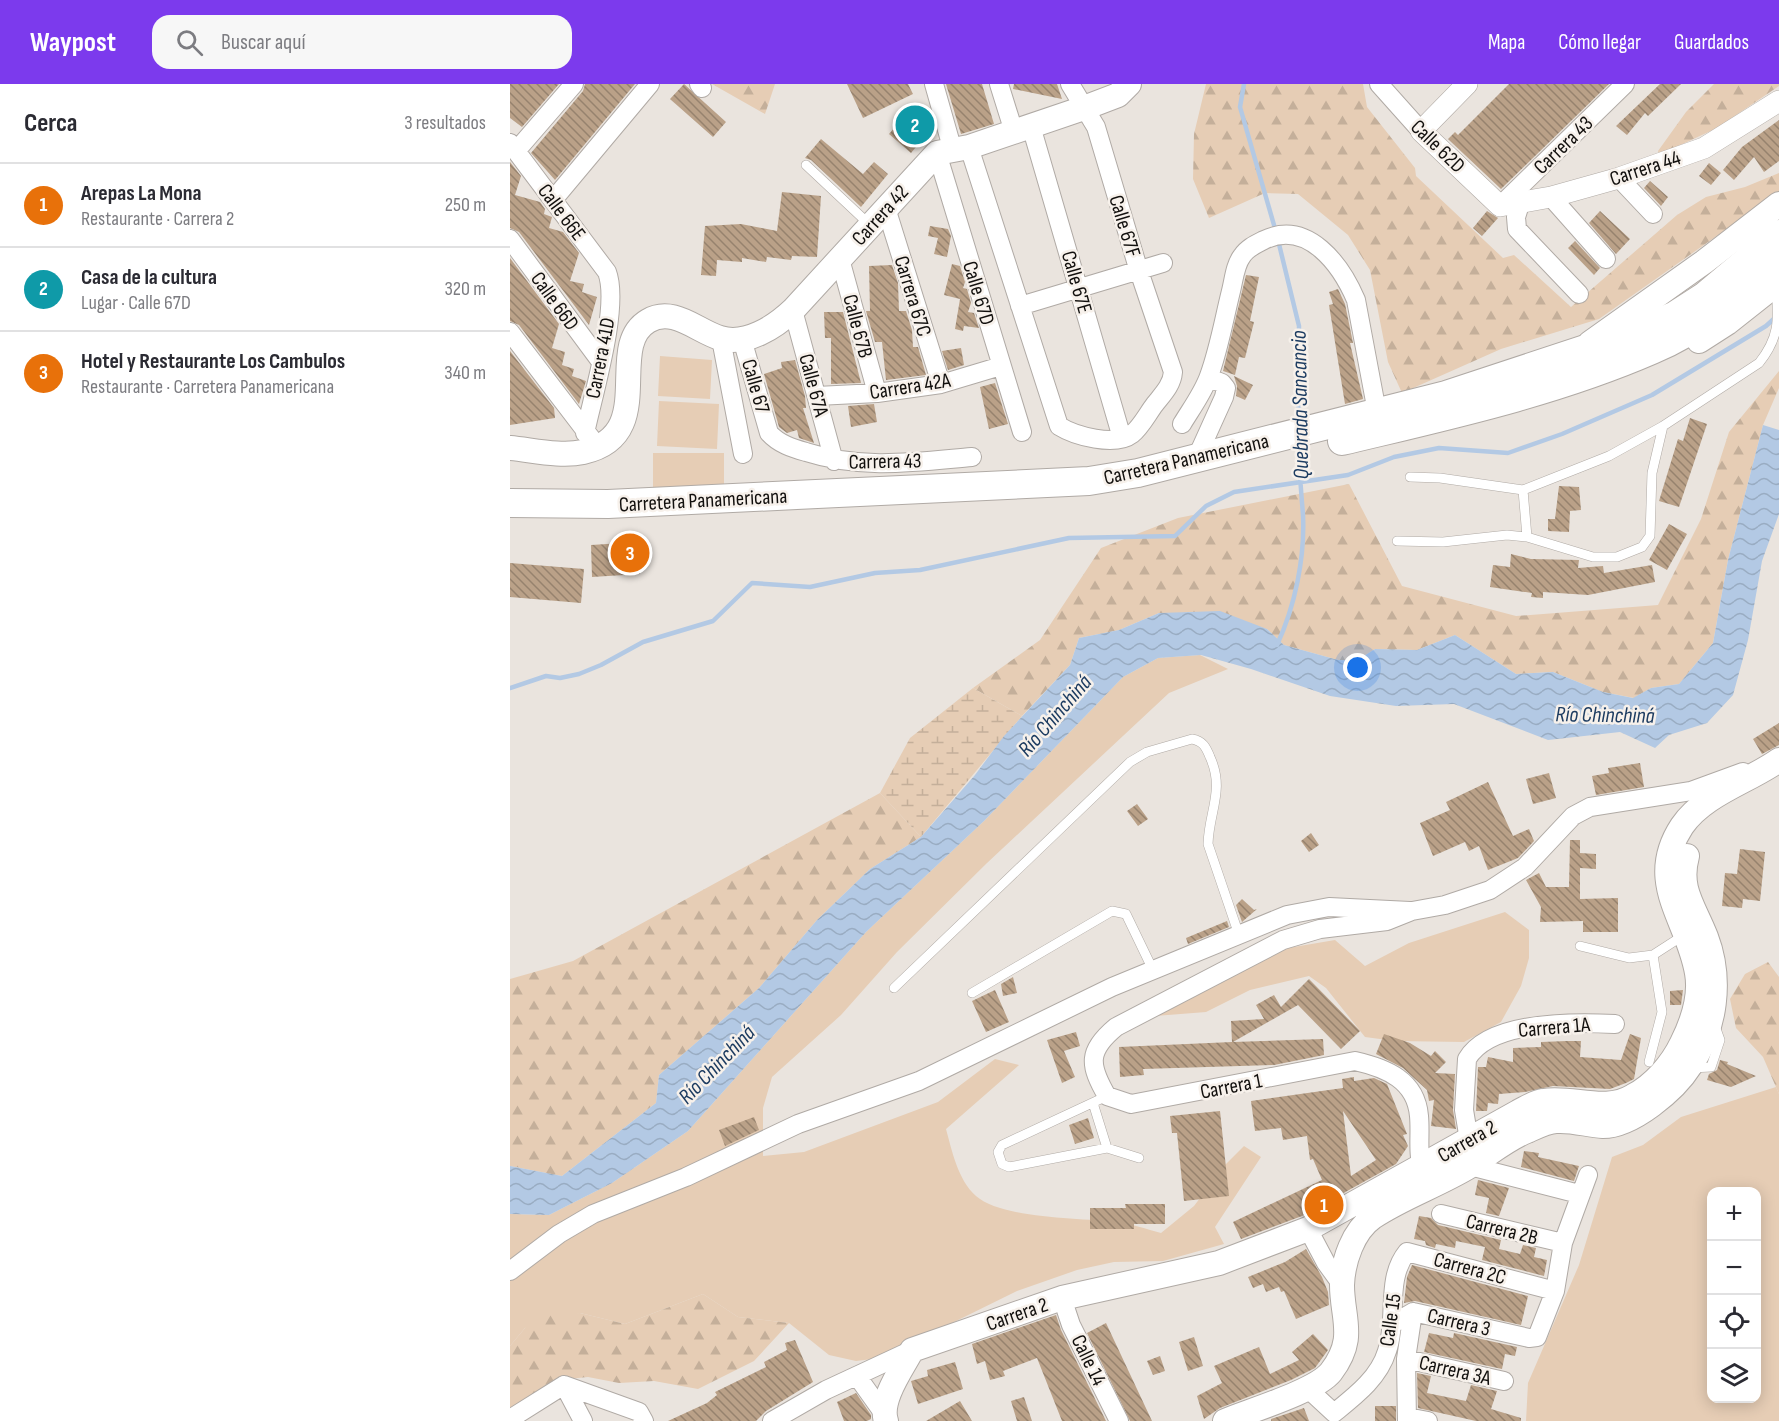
<!DOCTYPE html>
<html lang="es">
<meta charset="utf-8">
<style>
:root{--surface:#fff;--page:#f7f7f7;--text:#2b2b33;--muted:#7c7c81;--line:#e1e1e2;--accent:#7c3aed}
body{margin:0;font-family:"Sofia Sans Condensed",sans-serif;background:var(--page);color:var(--text)}
.controls{position:absolute;right:18px;bottom:18px;display:grid;overflow:hidden;border-radius:12px;box-shadow:0 3px 15px #0003}
.controls button{width:54px;height:54px;display:grid;place-items:center;padding:0;border:0;border-bottom:2px solid var(--line);background:var(--surface);color:var(--text);font:30px sans-serif}
.you{position:absolute;left:848px;top:584px;width:21px;height:21px;margin:-15px;border:4px solid #fff;border-radius:50%;background:#1a73e8;box-shadow:0 0 0 9px #1a73e833}
.badge{display:grid;place-items:center;width:39px;height:39px;border-radius:50%;background:var(--accent);color:#fff;font-size:20px;font-weight:700}
.pin{position:absolute;translate:-50% -50%;border:3px solid #fff;box-shadow:0 2px 6px #0006}
.list{margin:0;padding:0;list-style:none}
h2{display:flex;justify-content:space-between;align-items:center;height:78px;margin:0;padding:0 24px;font-size:26px}
h2 small{font-size:20px;font-weight:400;color:var(--muted)}
.list li{display:grid;grid-template-columns:39px 1fr auto;gap:18px;align-items:center;box-sizing:border-box;height:84px;padding:0 24px;border-top:2px solid var(--line)}
.list b{display:block;font-size:22px;white-space:nowrap}
.list p{margin:0;font-size:20px;white-space:nowrap;color:var(--muted)}
.list em{font-size:20px;font-style:normal;color:var(--muted)}
.icon{flex:none;width:33px;height:33px;fill:none;stroke:currentColor;stroke-width:2;stroke-linecap:round;stroke-linejoin:round}
.map{position:relative;flex:none;width:1269px;height:1337px;overflow:hidden}
header{display:flex;align-items:center;gap:36px;box-sizing:border-box;height:84px;padding:0 30px;background:var(--accent);color:#fff}
header strong{font-size:28px}
nav{display:flex;gap:33px;margin-inline-start:auto;font-size:21px}
.search{width:420px;height:54px;background:var(--page);display:flex;align-items:center;gap:15px;box-sizing:border-box;padding:0 21px;border-radius:18px;color:var(--muted);font-size:22px}
main{display:flex}
aside{flex:1;background:var(--surface)}
.map>svg:first-child{display:block}
.green{fill:#e6cdb5;fill-rule:evenodd}
.forest{fill:url(#forest-firs)}
.wetland{fill:url(#wetland-marsh)}
.water{fill:url(#water-waves)}
.lines{fill:none;stroke-linecap:round;stroke-linejoin:round}
.stream{stroke:#b3c9e4;stroke-width:4.5}
.building{fill:url(#building-back-hatch);fill-rule:evenodd}
.service-casing{stroke:#b0aaa5;stroke-width:10}
.minor-casing{stroke:#b0aaa5;stroke-width:20}
.tertiary-casing{stroke:#b0aaa5;stroke-width:22}
.secondary-casing{stroke:#b0aaa5;stroke-width:26}
.trunk-casing{stroke:#b0aaa5;stroke-width:30}
.service{stroke:#fff;stroke-width:9}
.minor{stroke:#fff;stroke-width:18}
.tertiary{stroke:#fff;stroke-width:21}
.secondary{stroke:#fff;stroke-width:24}
.trunk{stroke:#fff;stroke-width:28}
.labels{text-anchor:middle;stroke-width:5;stroke-linejoin:round;paint-order:stroke}
.street-label{font-size:21px;fill:#12100e;stroke:#f7f1eb}
.water-label{font-size:22px;font-style:italic;fill:#1d3c61;stroke:#f7f1eb}
</style>
<header>
<strong>Waypost</strong>
<div class="search"><svg class="icon" aria-label="search" viewBox="0 0 24 24"><circle cx="10" cy="10" r="6"/><path d="M15 15l6 6"/></svg>Buscar aquí</div>
<nav><a>Mapa</a><a>Cómo llegar</a><a>Guardados</a></nav>
</header>
<main>
<aside>
<h2>Cerca<small>3 resultados</small></h2>
<ul class="list">
<li><span class="badge" style="background:#e8710a">1</span><div><b>Arepas La Mona</b><p>Restaurante · Carrera 2</p></div><em>250 m</em></li>
<li><span class="badge" style="background:#0f9aa8">2</span><div><b>Casa de la cultura</b><p>Lugar · Calle 67D</p></div><em>320 m</em></li>
<li><span class="badge" style="background:#e8710a">3</span><div><b>Hotel y Restaurante Los Cambulos</b><p>Restaurante · Carretera Panamericana</p></div><em>340 m</em></li>
</ul>
</aside>
<div class="map">
<svg width="1269" height="1337" viewBox="0 0 1269 1337">
<defs>
<pattern id="forest-firs" width="22" height="20" patternUnits="userSpaceOnUse" patternTransform="scale(1.5)"><rect width="22" height="20" fill="#e6cdb5"/><path d="M5 1l3.5 6h-7zM16 11l3.5 6h-7z" fill="#c4af9a"/></pattern>
<pattern id="wetland-marsh" width="20" height="14" patternUnits="userSpaceOnUse" patternTransform="scale(1.5)"><rect width="20" height="14" fill="#e6cdb5"/><path d="M1 5h8M5 5V1M11 12h8M15 12V8" fill="none" stroke="#c4af9a"/></pattern>
<pattern id="water-waves" width="16" height="10" patternUnits="userSpaceOnUse" patternTransform="scale(1.5)"><rect width="16" height="10" fill="#b3c9e4"/><path d="M0 5q4-4 8 0t8 0" fill="none" stroke="#99acc2"/></pattern>
<pattern id="building-back-hatch" width="6" height="6" patternUnits="userSpaceOnUse" patternTransform="scale(1.5)"><rect width="6" height="6" fill="#baa188"/><path d="M-1 5l2 2M0 0l6 6M5-1l2 2" fill="none" stroke="#96826e"/></pattern>
</defs>
<rect width="100%" height="100%" fill="#eae4de"/>
<!-- green -->
<path class="green" d="M150,272L202,276L200,315L148,312Z
M149,317L209,320L207,365L147,362Z
M143,369H214V413H143Z
M690,571L718,585L659,609L477,779L387,868L331,931L262,993L253,1024V1072L294,1068L428,1018L485,975L509,981L436,1045C442,1067 448,1096 466,1112C492,1135 571,1134 606,1138C621,1140 637,1145 651,1149L684,1122L715,1081L734,1062L751,1073L705,1143L714,1160L653,1177L604,1178L567,1186L507,1207L371,1274L346,1277L319,1271L279,1239L228,1233L193,1210L115,1240L70,1229L15,1244L0,1262V1130L39,1131L102,1099L178,1047L356,848L474,737L613,593L648,574Z
M995,828L1019,846V874L1011,902L991,938L954,958L885,957L855,953L816,904L799,892L740,906L696,928L645,932L778,864L825,856L855,882L899,859Z
M1266,1003L1269,1010V1337H1016L1018,1299L1069,1181L1102,1073L1133,1061L1171,1033ZM1202,1108H1246V1314H1202Z"/>
<!-- forest -->
<path class="forest" d="M202,0H265L255,30Z
M696,0H853L857,23L905,84L906,92L993,174L1004,171L1061,223L1167,131L1196,113L1235,103L1269,89V108L1089,235L991,265L892,309L878,278L860,186L838,151L788,110L755,109L699,134L683,95L684,50Z
M1204,0H1269V2L1207,44L1149,71L1148,67L1176,28Z
M1269,287V304L1253,341L1218,476L1203,559L1169,600L1141,604L1124,614L1093,608L1043,588L1006,590L945,551L907,566L865,565L846,577L828,576L774,561L757,545L649,529L609,546L569,554L560,581L512,632L463,604L530,556L591,464L668,434L839,400L892,502L1006,532L1148,521L1191,435L1219,348Z
M370,709L411,753L360,785L307,836L249,904L149,991L146,1019L52,1092L0,1082V895L63,877Z
M1258,878L1269,893V1010L1253,973L1226,944L1220,915L1235,890Z
M193,1210L228,1233L279,1239L244,1277L188,1305L144,1297L109,1299L78,1293L48,1296L0,1330V1262L15,1244L33,1230L70,1229L115,1240Z"/>
<!-- wetland -->
<path class="wetland" d="M463,604L512,632L411,753L370,709L400,654Z"/>
<!-- water -->
<path class="water" d="M1253,341L1269,346V430L1252,477L1238,556L1223,611L1197,639L1159,651L1145,664L1110,648L1038,656L944,620L886,622L820,612L741,585L691,571L648,574L613,593L474,737L356,848L178,1047L102,1099L39,1131L0,1130V1082L52,1092L146,1019L149,991L249,904L307,836L360,785L411,753L465,691L494,652L560,581L569,554L609,546L649,529L710,527L757,545L774,561L828,576L846,577L865,565L907,566L945,551L1006,590L1043,588L1093,608L1123,614L1141,604L1169,600L1203,559L1218,476Z"/>
<g class="lines">
<!-- stream -->
<path class="stream" d="M734,0L730,23L766,148
M768,156L789,242L788,340
M767,561C785,522 795,474 793,431C791,406 789,382 788,357
M0,604L36,592L50,594L69,590L91,581L133,558L203,537L242,499L300,503L365,489L410,486L559,454L665,452L696,422L724,408L838,391L884,373L929,364L998,369L1052,350L1142,311L1256,242L1267,232"/>
</g>
<!-- building -->
<path class="building" d="M0,0H49L12,43L0,34Z
M75,0H125L45,96L21,69L73,7Z
M174,0L216,38L203,53L160,15Z
M337,0H398L403,10L353,34Z
M436,0H472L484,40L451,50Z
M504,0H547L552,15L503,5Z
M999,0H1099L991,105L938,55L945,48L948,51Z
M1150,0H1171L1138,32L1135,29L1117,51L1106,42Z
M404,21L420,28L424,41L401,69L379,50Z
M1269,36V77L1254,88L1244,73L1224,96L1213,86L1232,63Z
M311,55L353,90L364,78L378,90L351,123L301,76L295,74Z
M0,78L11,92L5,111L30,118L35,125L34,130L42,133L39,144L53,148L69,169L60,197L74,200L72,208L87,213L79,241L9,148L0,144Z
M1199,79L1211,89L1201,101L1189,92Z
M1140,97L1158,113L1151,122L1134,104Z
M272,108L311,112L307,173L282,172L281,176L257,173L256,178L232,174V178L207,176L206,192L191,191L195,142L231,140L267,147Z
M977,127L988,134L972,152L963,144Z
M1090,127L1120,155L1106,170L1079,139Z
M420,142L438,145L441,152L437,173L424,170L428,154L418,152Z
M1065,157L1090,184L1084,191L1058,164Z
M0,174L49,240L42,264L55,268L52,281L64,285L62,292L76,297L69,320L9,241L0,237Z
M442,180L450,182L455,198L453,204L457,205L461,219L458,228L464,229L469,244L454,242L453,247L445,245L450,215L434,211Z
M382,181L388,199L389,227H396L402,246L403,263H408L416,291L376,296L372,258H365L356,227H360L359,182Z
M736,191L749,193L740,237L744,238L735,274L729,273L725,291L713,287Z
M828,205L835,220L843,259H840L853,315L835,320L819,221L823,220L819,208Z
M314,228H333L351,299L321,300V254H315Z
M451,264L454,281L438,286L432,267Z
M0,267L44,324L45,334L0,341Z
M285,276L295,312L296,324H293L304,359L289,354L287,346L277,349L269,343L254,290L272,284L271,278Z
M724,292L743,301L735,316L726,312L727,302Z
M485,299L498,340L479,345L470,303Z
M364,320L367,338L341,343L338,322Z
M1180,334L1197,340L1169,423L1149,417L1168,355L1173,357Z
M1049,402L1069,403L1071,426L1060,427L1059,448L1038,447V435H1045Z
M1159,440L1177,450L1157,486L1139,476Z
M128,458L130,490L82,493L81,461Z
M1001,470L1021,475L1069,476L1068,484L1093,482L1094,489L1142,481L1145,498L1078,511L1033,508V514L1021,513L1022,509L980,503L983,481L1000,483Z
M0,479L74,485L71,519L0,513Z
M1269,639V661L1252,670L1243,655Z
M1130,679L1134,703L1086,711L1082,692L1099,689L1098,684Z
M1039,689L1046,714L1023,720L1016,695Z
M978,698L1003,752L1019,745L1024,757L1008,774L978,786L969,762L959,767L955,758L923,772L910,739L940,726L936,718Z
M627,720L638,735L628,742L617,727Z
M801,749L809,761L799,768L791,757Z
M1060,756H1070V769L1086,770V785L1070,784V815L1108,814V848H1073V837L1030,838L1031,823L1016,796L1029,789L1036,803H1059Z
M1230,765L1255,768L1250,817L1233,815L1232,824L1212,822L1215,789L1227,790Z
M732,815L744,826L747,825L732,838L726,821Z
M717,837L719,843L678,860L676,854Z
M503,893L507,909L493,912L491,900Z
M799,895L850,947L831,965L788,921L723,958L813,955L814,971L764,981L633,985L634,991L610,993L609,963L722,958L721,937L754,935L746,921L764,911L771,923Z
M485,906L499,938L476,948L462,917Z
M1173,906L1171,921H1160V907Z
M566,948L570,962L554,967L565,993L552,999L537,956Z
M874,950L900,959L921,972L925,967L936,978L925,989L945,990L943,1026L946,1045L921,1042L924,1016L919,1017L917,1006L893,984L866,970Z
M1120,950L1131,954L1124,995L1116,999L1100,1005L1043,1002L1015,1008L989,1010L988,1020L978,1019L977,1027H966L968,983H976L978,973L1003,978V964L1031,963V958L1057,957H1071L1070,973L1111,976Z
M1210,976L1218,978L1217,980L1246,992L1221,1003L1197,996L1199,990L1207,986Z
M844,993V997L864,994L877,1000L897,1050L893,1051L898,1062L886,1080L792,1132L731,1155L723,1138L812,1096L803,1075L800,1076L797,1052L773,1056L771,1044L745,1047L741,1017L833,1004L832,995ZM833,1027L866,1076L841,1092Z
M710,1027L719,1112L674,1117L667,1049H662L660,1032Z
M244,1033L249,1046L215,1062L209,1046Z
M578,1034L584,1054L565,1060L559,1041Z
M1014,1067L1029,1069L1028,1073L1069,1082L1064,1097L1011,1083Z
M968,1096L999,1104L989,1132L976,1129L979,1114L965,1111Z
M615,1120H655V1140H624V1145H580V1124H616Z
M909,1132L921,1134L928,1141L991,1156L989,1165L1010,1170L1013,1161L1026,1164L1024,1173L1037,1176L1034,1192L972,1176L975,1163L946,1157L945,1164L926,1160L925,1164L916,1161L915,1157L904,1155Z
M796,1165L812,1193L818,1208L819,1221L786,1235L774,1207L771,1208L769,1203L756,1208L753,1200L743,1204L738,1193L775,1178Z
M902,1181L1018,1212L1011,1241L905,1217L894,1219L897,1193Z
M546,1231L551,1246L596,1337H552L527,1274L493,1287L495,1292L480,1296L475,1277L467,1280L462,1260Z
M596,1239L642,1337H620L577,1249Z
M919,1249L943,1254L944,1249L1007,1263L1005,1272L995,1270L992,1285L914,1268Z
M803,1250L818,1266L805,1284L781,1296L710,1324L694,1335L687,1312L712,1299L704,1282L749,1263L760,1290L789,1276L782,1268Z
M684,1253L693,1282L678,1287L669,1258Z
M285,1256L303,1298L256,1327L246,1337H158L197,1319L207,1311L205,1308L256,1283L254,1278L277,1266L275,1259Z
M650,1272L655,1287L643,1291L637,1277Z
M445,1278L453,1305L408,1320L401,1297L418,1292L417,1286Z
M907,1289L921,1292L917,1309L956,1317L961,1301L987,1307L981,1325L1011,1334V1337H966L908,1324Z
M346,1309L361,1331V1335L357,1337H334L327,1318Z
M514,1313L522,1337H507L501,1317Z
M450,1317L462,1337H416Z
M865,1322H886V1337H865Z
M794,1324L799,1337H761V1335Z"/>
<g class="lines">
<defs>
<path id="service" d="M296,81L360,141
M900,393L930,394L1013,406L1099,372L1153,342
M1013,406L1017,453
M887,457L933,458L997,451L1017,453L1083,473H1107L1132,463L1140,452L1142,389L1153,342L1249,279C1269,254 1269,237 1266,204
M1070,862L1119,874L1143,871L1152,928L1139,978
M1143,871L1174,851
M384,904L620,678L637,668L682,655C693,657 696,663 700,673C715,706 699,727 698,760L729,851
M462,909L602,827L616,830L643,886
M1181,984L1201,983L1210,956L1205,942
M597,1012L492,1061L488,1068L492,1080L499,1083L597,1064L629,1074
M583,1019L597,1064"/>
<path id="minor" d="M189,0L192,4
M424,0L443,67
M489,0L504,48
M869,0L911,47
M521,42L612,354
M0,59L97,188C110,222 83,311 75,349
M459,63L549,342C565,352 605,363 622,350C631,343 638,329 645,320C653,310 662,301 663,288L628,184L586,43L560,0
M6,67L64,0
M427,69L512,348
M1109,94L1143,130
M1041,113L1096,175
M43,116L140,0
M1011,117L1006,133L1007,145L1069,210
M990,122L1115,0
M376,124L431,300
M0,155L91,278
M330,175L367,309
M510,222L653,179
M283,226L324,377
M0,248L81,354
M211,255L233,370
M232,255L259,349C269,360 282,364 296,368C352,386 405,378 462,373
M307,312L367,309L431,300L491,282
M672,340C681,325 693,309 699,292C709,265 714,235 721,207C724,195 725,181 732,172C737,164 746,160 754,156C798,135 831,181 846,216L867,328
M686,375L714,313L716,304L712,299L699,294
M959,1056L954,1026L957,975C980,936 1066,938 1105,940
M960,1082L1069,1110
M915,1092C906,1072 911,1053 909,1032C906,996 876,984 845,977L621,1020L597,1012C579,981 577,967 606,943L773,856L810,845L877,837L902,827L935,821L980,806L1015,783L1063,732L1080,723L1181,707L1233,688
M931,1130L1053,1159
M798,1145L816,1179L832,1201
M0,1187L49,1150L83,1130L176,1093L288,1040L409,997L602,903L777,831L819,823L900,827
M552,1214L561,1241L609,1337
M881,1241L903,1228L1019,1254L1027,1253L1045,1207L1053,1159L1078,1091
M896,1275L994,1297
M347,1292L374,1330
M54,1301L73,1337
M797,1304L824,1329C845,1312 869,1294 877,1267C888,1235 875,1195 897,1168L1045,1207
M897,1333L918,1337
M0,1335L54,1301L129,1328L134,1337
M262,1337L316,1306L402,1266
M897,1337L896,1275L903,1228"/>
<path id="tertiary" d="M957,0L911,47L990,122L1041,113L1109,94L1194,64L1269,17"/>
<path id="secondary" d="M1189,257L1217,239L1269,198
M1080,259L1194,178L1269,120
M0,364C22,366 51,373 73,368C150,351 94,263 138,237C163,222 187,247 210,254C236,262 265,243 283,226L427,69L459,63L574,24L608,11L619,0
M376,1337C369,1316 392,1285 402,1266L552,1214L709,1179L798,1145L1008,1028C1016,1024 1025,1018 1033,1017C1063,1012 1095,1029 1123,1012C1144,1001 1162,980 1172,959C1182,939 1191,912 1187,889C1178,835 1135,798 1172,742C1194,710 1238,698 1269,676
M715,1337C739,1327 806,1307 821,1288C847,1254 832,1235 832,1201C833,1177 843,1147 863,1133C893,1113 929,1101 960,1082C978,1071 997,1055 1017,1047C1026,1043 1038,1037 1047,1037C1062,1036 1078,1041 1093,1042C1122,1042 1165,1006 1180,982C1206,945 1212,895 1196,853C1184,822 1168,805 1177,772"/>
<path id="trunk" d="M832,357C936,332 1043,309 1142,266C1188,247 1232,211 1269,178
M0,419L98,420L579,397L628,389L936,311L1124,249L1164,232L1195,212L1269,150"/>
</defs>
<!-- service casing -->
<use href="#service" class="service-casing"/>
<!-- minor casing -->
<use href="#minor" class="minor-casing"/>
<!-- tertiary casing -->
<use href="#tertiary" class="tertiary-casing"/>
<!-- secondary casing -->
<use href="#secondary" class="secondary-casing"/>
<!-- trunk casing -->
<use href="#trunk" class="trunk-casing"/>
<!-- service -->
<use href="#service" class="service"/>
<!-- minor -->
<use href="#minor" class="minor"/>
<!-- tertiary -->
<use href="#tertiary" class="tertiary"/>
<!-- secondary -->
<use href="#secondary" class="secondary"/>
<!-- trunk -->
<use href="#trunk" class="trunk"/>
</g>
<g class="labels">
<!-- street labels -->
<g class="street-label">
<text transform="translate(1053 61) rotate(-44)" y="7">Carrera 43</text>
<text transform="translate(928 62) rotate(44)" y="7">Calle 62D</text>
<text transform="translate(1135 84) rotate(-18)" y="7">Carrera 44</text>
<text transform="translate(52 128) rotate(53)" y="7">Calle 66E</text>
<text transform="translate(370 131) rotate(-48)" y="7">Carrera 42</text>
<text transform="translate(615 142) rotate(73)" y="7">Calle 67F</text>
<text transform="translate(567 198) rotate(74)" y="7">Calle 67E</text>
<text transform="translate(469 209) rotate(73)" y="7">Calle 67D</text>
<text transform="translate(403 212) rotate(73)" y="7">Carrera 67C</text>
<text transform="translate(45 217) rotate(54)" y="7">Calle 66D</text>
<text transform="translate(348 242) rotate(75)" y="7">Calle 67B</text>
<text transform="translate(90 274) rotate(-79)" y="7">Carrera 41D</text>
<text transform="translate(304 301) rotate(75)" y="7">Calle 67A</text>
<text transform="translate(246 302) rotate(74)" y="7">Calle 67</text>
<text transform="translate(400 302) rotate(-9)" y="7">Carrera 42A</text>
<text transform="translate(676 375) rotate(-13)" y="7">Carretera Panamericana</text>
<text transform="translate(375 377) rotate(-1)" y="7">Carrera 43</text>
<text transform="translate(193 416) rotate(-3)" y="7">Carretera Panamericana</text>
<text transform="translate(1044 943) rotate(-5)" y="7">Carrera 1A</text>
<text transform="translate(721 1002) rotate(-11)" y="7">Carrera 1</text>
<text transform="translate(957 1057) rotate(-30)" y="7">Carrera 2</text>
<text transform="translate(992 1145) rotate(14)" y="7">Carrera 2B</text>
<text transform="translate(960 1184) rotate(15)" y="7">Carrera 2C</text>
<text transform="translate(507 1230) rotate(-19)" y="7">Carrera 2</text>
<text transform="translate(880 1236) rotate(-82)" y="7">Calle 15</text>
<text transform="translate(949 1238) rotate(13)" y="7">Carrera 3</text>
<text transform="translate(579 1276) rotate(64)" y="7">Calle 14</text>
<text transform="translate(945 1286) rotate(13)" y="7">Carrera 3A</text>
</g>
<!-- water labels -->
<g class="water-label">
<text transform="translate(789 321) rotate(-91)" y="8">Quebrada Sancancio</text>
<text transform="translate(1095 630) rotate(1)" y="8">Río Chinchiná</text>
<text transform="translate(544 631) rotate(-49)" y="8">Río Chinchiná</text>
<text transform="translate(206 980) rotate(-46)" y="8">Río Chinchiná</text>
</g>
</g>
</svg>
<div class="controls">
<button>+</button>
<button>−</button>
<button><svg class="icon" aria-label="locate" viewBox="0 0 24 24"><circle cx="12" cy="12" r="6"/><path d="M12 2v4M12 18v4M2 12h4M18 12h4"/></svg></button>
<button><svg class="icon" aria-label="layers" viewBox="0 0 24 24"><path d="M12 4l9 5-9 5-9-5zM3 14l9 5 9-5"/></svg></button>
</div>
<div class="you"></div>
<div class="pin badge" style="left:814px;top:1121px;background:#e8710a">1</div>
<div class="pin badge" style="left:405px;top:41px;background:#0f9aa8">2</div>
<div class="pin badge" style="left:120px;top:469px;background:#e8710a">3</div>
</div>
</main>
